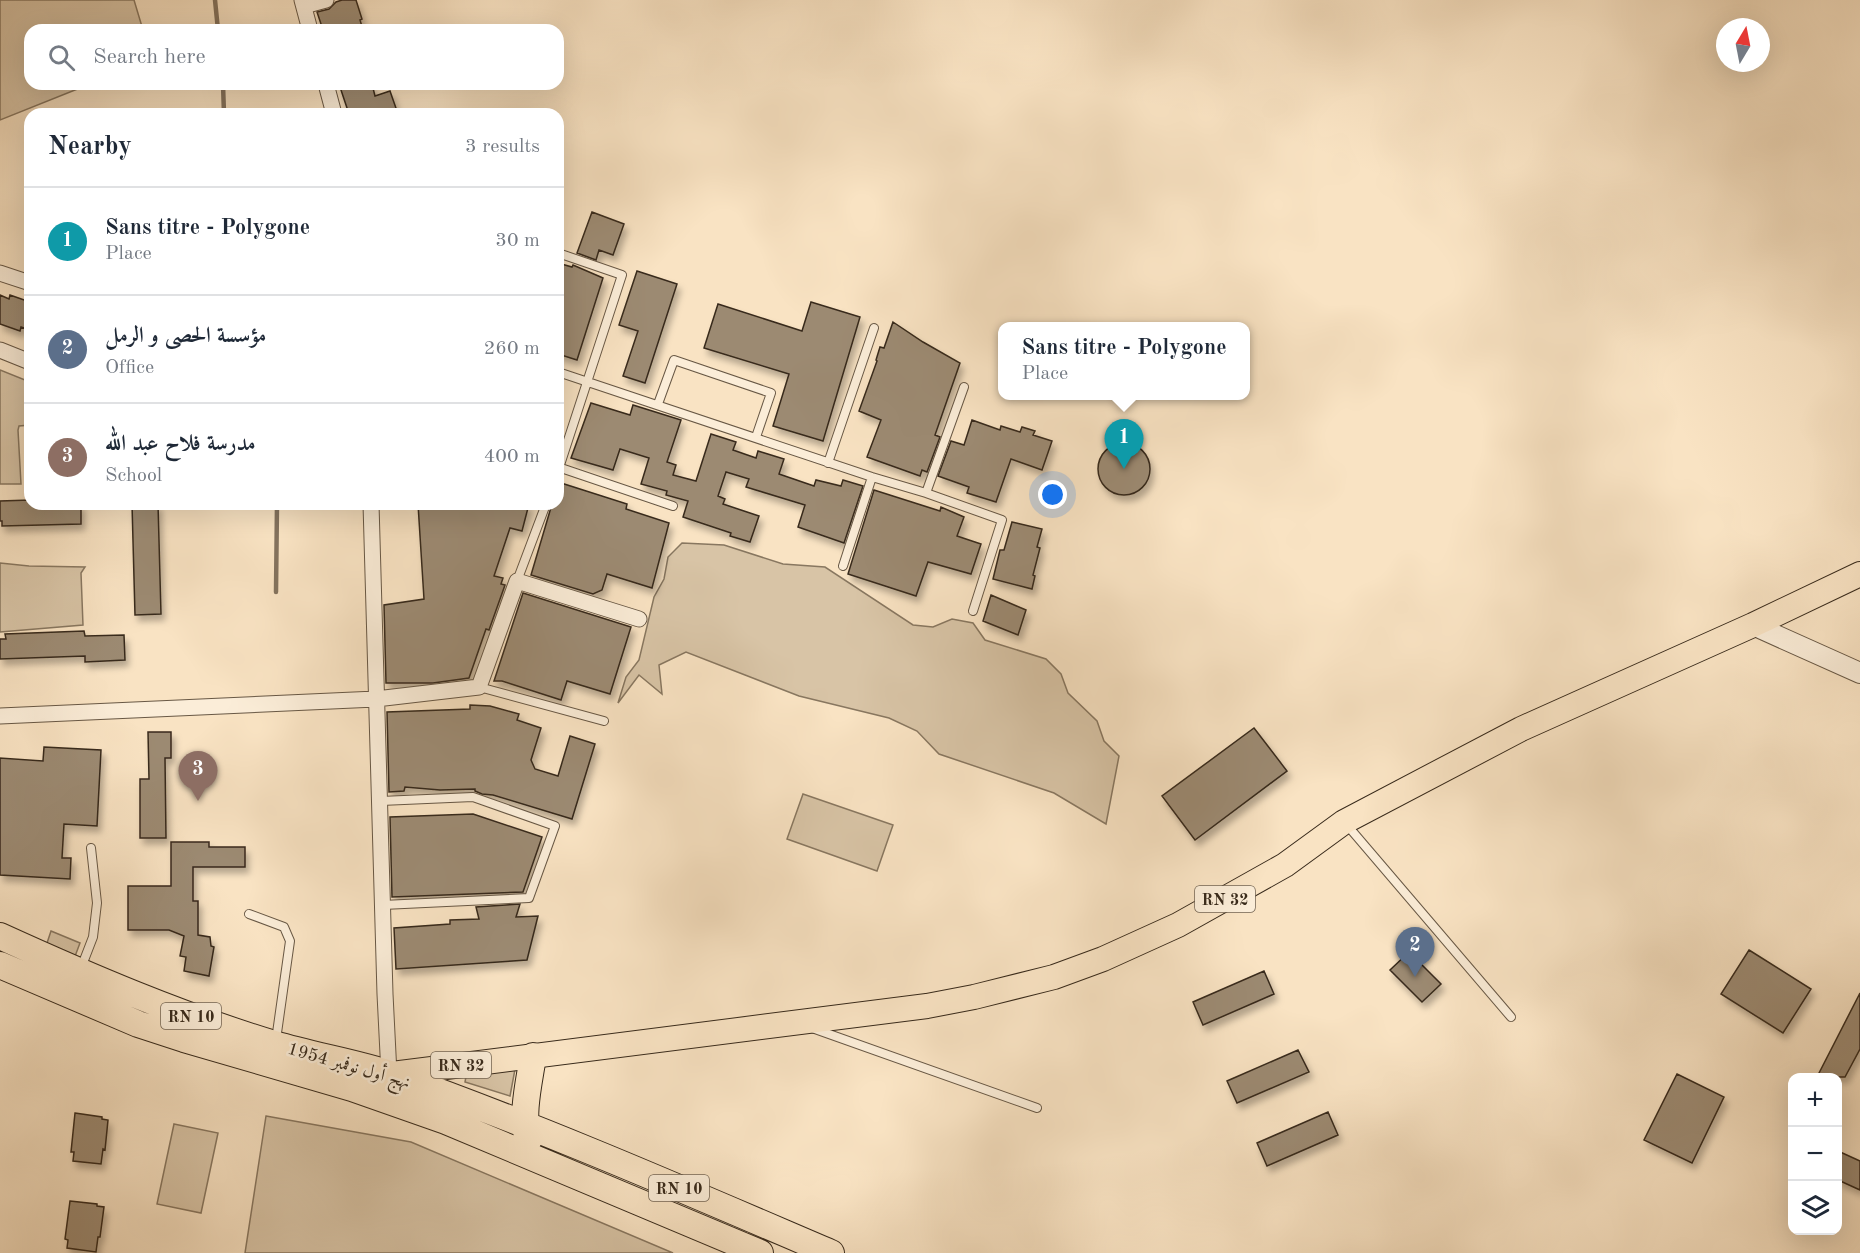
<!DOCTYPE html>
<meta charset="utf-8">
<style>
:root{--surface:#fff;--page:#f2f2f3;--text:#1f2937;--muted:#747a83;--line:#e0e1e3;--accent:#1a73e8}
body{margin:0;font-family:"Old Standard TT",Amiri,serif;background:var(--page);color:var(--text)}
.controls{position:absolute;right:18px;bottom:18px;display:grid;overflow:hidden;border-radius:12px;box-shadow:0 6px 24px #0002}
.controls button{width:54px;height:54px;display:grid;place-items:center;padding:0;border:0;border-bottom:2px solid var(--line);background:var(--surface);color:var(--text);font:30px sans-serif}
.compass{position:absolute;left:1716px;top:18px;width:54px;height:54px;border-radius:50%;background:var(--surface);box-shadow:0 6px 24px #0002;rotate:10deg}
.you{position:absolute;left:1053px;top:495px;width:21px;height:21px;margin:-15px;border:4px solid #fff;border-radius:50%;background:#1a73e8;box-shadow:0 0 0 9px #1a73e833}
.badge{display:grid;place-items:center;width:39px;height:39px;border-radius:50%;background:var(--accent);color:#fff;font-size:20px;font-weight:700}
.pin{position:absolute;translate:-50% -50px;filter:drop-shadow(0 2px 3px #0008)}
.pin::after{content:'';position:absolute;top:32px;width:21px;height:18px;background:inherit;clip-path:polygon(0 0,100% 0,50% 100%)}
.popup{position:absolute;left:998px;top:322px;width:252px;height:78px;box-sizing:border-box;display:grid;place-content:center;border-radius:12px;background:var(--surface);filter:drop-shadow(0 2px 4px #0005);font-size:20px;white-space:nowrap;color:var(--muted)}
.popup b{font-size:22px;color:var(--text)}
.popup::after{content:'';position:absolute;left:50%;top:100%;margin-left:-12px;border:12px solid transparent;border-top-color:var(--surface)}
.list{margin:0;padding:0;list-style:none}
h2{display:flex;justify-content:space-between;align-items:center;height:78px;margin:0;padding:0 24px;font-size:26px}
h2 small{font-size:20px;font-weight:400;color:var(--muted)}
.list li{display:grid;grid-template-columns:39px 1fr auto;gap:18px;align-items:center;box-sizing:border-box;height:108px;padding:0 24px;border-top:2px solid var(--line)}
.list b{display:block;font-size:22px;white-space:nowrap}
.list p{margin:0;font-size:20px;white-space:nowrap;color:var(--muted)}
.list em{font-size:20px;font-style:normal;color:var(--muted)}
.icon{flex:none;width:33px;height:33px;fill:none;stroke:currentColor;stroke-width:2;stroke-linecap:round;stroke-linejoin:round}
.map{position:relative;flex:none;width:1860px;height:1253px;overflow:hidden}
.search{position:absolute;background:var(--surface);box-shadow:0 6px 24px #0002;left:24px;top:24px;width:540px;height:66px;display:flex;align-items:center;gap:15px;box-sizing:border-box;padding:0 21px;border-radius:18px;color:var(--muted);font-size:22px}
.panel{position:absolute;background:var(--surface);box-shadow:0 6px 24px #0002;left:24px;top:108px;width:540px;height:402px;border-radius:18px}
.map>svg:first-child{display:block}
.green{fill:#d8c4a6;stroke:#887760;stroke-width:1.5}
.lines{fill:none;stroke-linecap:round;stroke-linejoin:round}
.stream{stroke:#84735e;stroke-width:4.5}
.building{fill:#9c8a72;stroke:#382a1b;stroke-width:1.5;filter:url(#shadow)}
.service-casing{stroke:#685845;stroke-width:10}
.minor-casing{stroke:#685845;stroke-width:17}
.tertiary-casing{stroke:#685845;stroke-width:22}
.primary-casing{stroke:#382a1b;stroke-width:26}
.trunk-casing{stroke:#382a1b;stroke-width:28}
.service{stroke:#fbedd8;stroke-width:8}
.minor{stroke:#fbedd8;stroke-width:15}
.tertiary{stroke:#fbedd8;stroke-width:20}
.primary{stroke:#f9e3c3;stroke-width:24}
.trunk{stroke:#f9e3c3;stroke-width:26}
.labels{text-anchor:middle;stroke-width:5;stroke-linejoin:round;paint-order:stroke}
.shield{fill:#fbedd8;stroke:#726454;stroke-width:1.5}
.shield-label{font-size:16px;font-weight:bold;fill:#382a1b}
.street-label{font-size:18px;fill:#382a1b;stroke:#fbedd8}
</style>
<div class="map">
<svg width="1860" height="1253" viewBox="0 0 1860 1253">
<defs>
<filter id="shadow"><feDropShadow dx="3.5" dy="6" stdDeviation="3" flood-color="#0004"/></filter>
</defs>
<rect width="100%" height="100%" fill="#f9e3c3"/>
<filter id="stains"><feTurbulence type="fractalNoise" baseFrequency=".00333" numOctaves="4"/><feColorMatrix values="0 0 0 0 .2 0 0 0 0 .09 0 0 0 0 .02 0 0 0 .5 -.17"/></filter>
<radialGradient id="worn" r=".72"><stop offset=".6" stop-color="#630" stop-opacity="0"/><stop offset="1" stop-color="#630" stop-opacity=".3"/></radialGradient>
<!-- green -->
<path class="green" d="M0,0H134L143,30H30V84H90L0,120Z
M0,370L30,382V425L19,426L18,430L21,484H0Z
M682,543L724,545L783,564L825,567L913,625L933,627L952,619L973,623L985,640L1046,659L1061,674L1068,693L1097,721L1104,741L1119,756L1106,824L1054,793L939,754L917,731L889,718L799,696L686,652L659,665L662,694L639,675L618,703L626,677L639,660L654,597L664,579L668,557Z
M0,563L29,566L85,567L81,573L83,625L0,632Z
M803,794L893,825L877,871L787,839Z
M51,931L80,943L74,959L46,946Z
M516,1064L510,1096L465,1082L467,1071Z
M266,1116L411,1142L673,1253H245Z
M174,1124L218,1133L201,1213L157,1204Z"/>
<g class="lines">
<!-- stream -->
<path class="stream" d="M215,0L218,30
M223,84L224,114
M276,592L277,504"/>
</g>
<!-- building -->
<path class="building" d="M342,0H356L362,19L360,20L363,30H323L317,12L329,9L336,2Z
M339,84H372L375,96L390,91L398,114H349Z
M592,212L624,224L613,255L599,250L596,260L577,253Z
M558,263L572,267L573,265L603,278L577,360L558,354Z
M637,271L677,284L645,383L623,376L638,331L619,325Z
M0,295L9,299L10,295L30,302V330L21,327L20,331L0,324Z
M811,302L860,317L823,441L773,426L789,374L704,348L718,304L802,331Z
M893,322L923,342L960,363L935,435L940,437L927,472L922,470L920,476L867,457L881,420L859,411L877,361L876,360L880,347L884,348Z
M591,403L630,415L633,405L681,420L667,462L676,465L673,475L696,481L711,434L736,442L733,450L756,458L758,451L784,459L779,474L814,486L816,480L841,486L843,480L863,486L844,543L798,527L805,505L746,487L749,479L726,472L718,496L725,499L723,504L759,516L750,542L730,536L731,533L683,517L688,501L666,495L667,491L641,484L649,458L620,449L613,470L571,458Z
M972,420L1000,430L1001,426L1020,432L1022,427L1035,431L1033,435L1052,441L1042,470L1011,459L996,502L967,493L969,487L938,476L951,441L964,445Z
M1098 469a26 26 0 1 1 52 0a26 26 0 1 1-52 0Z
M558,482L627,504L626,509L669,523L652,588L607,574L602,590L593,594L531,575L552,504H558Z
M874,490L940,511L941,507L964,517L957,536L981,544L971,574L928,562L916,596L848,574Z
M30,500V504H81V524L2,526V521H0V501Z
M132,504H158L161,614L135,615Z
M418,504H529L522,531L510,528L494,576L503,578L501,584L505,585L489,630L486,629L469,678L433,683H386L384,605L424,599Z
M1012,522L1042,529L1037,547L1040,548L1033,575L1035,576L1032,589L993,579L1000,550H1004Z
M523,593L631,627L610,694L567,681L561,700L502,681H494Z
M991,595L1026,610L1018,635L983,621Z
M84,631L85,636L124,635L125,660L85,662V656L0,659V639H6L5,634Z
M470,705L490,706L519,714L517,720L541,728L531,760L535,769L558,776L570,736L595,744L572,819L493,795L482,794L475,791V789L440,790L405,787L404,791L389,792L387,712L470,709Z
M1254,728L1287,771L1195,840L1162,796Z
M148,732H171V758H165L166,838H140V779H149Z
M44,747L101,750L97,826L64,824L62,858H71L70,879L0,875V758L43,761Z
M473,814L542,837L523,892L392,897L390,817Z
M171,842H209V847H245V867H193V901H198V935L210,937L211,946L214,947L209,976L184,971L186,957L180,956L184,936L169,930H128V886H171Z
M520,904L516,917L538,916L527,960L396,969L394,928L450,924V920L479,919L476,907Z
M1749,950L1811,989L1783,1033L1721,994Z
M1409,952L1441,984L1422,1002L1390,970Z
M1264,971L1274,994L1203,1025L1193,1002Z
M1860,993V1049L1845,1077H1817Z
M1298,1050L1309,1072L1237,1103L1227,1081Z
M1677,1074L1724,1097L1692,1163L1644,1140Z
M1328,1112L1338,1135L1267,1166L1257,1143Z
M75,1113L102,1117V1119L108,1120L105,1150L103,1149L101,1164L73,1161L74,1152H71Z
M1838,1151L1860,1161V1190L1838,1180Z
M70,1201L97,1204V1206L104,1207L100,1237H98L96,1252L67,1248L68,1240L65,1239Z"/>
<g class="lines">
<defs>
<path id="service" d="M558,253L622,275L558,471
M558,372L872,477L926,493L1002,520L973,611
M658,404L674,360L771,393L756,437
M828,463L874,328
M558,467L673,506
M926,493L964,387
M843,566L872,477
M517,581L546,504
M479,687L604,721
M381,801L473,797L555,826L529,898L383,905
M1347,825L1511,1017
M249,914L284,927L290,941L276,1040
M81,968L93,937L97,903L91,848
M812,1028L1037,1108"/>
<path id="minor" d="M302,0L310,30
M304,6L326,0
M326,84L334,114
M0,273L30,283
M0,350L30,362
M371,504L385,994L389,1074
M0,716L376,699L479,687L517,581L639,619"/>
<path id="tertiary" d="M1753,625L1860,673"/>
<path id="primary" d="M384,1075L927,1006L974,997L1054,977L1103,959L1178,925L1285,865L1344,822L1521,729L1753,625L1860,574"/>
<path id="trunk" d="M0,936C90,977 179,1015 274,1044C313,1056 355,1062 393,1075C542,1128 686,1191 831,1253
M0,965L138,1024L184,1039L352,1088L446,1121L760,1253
M528,1141C521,1114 529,1083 533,1056"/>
</defs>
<!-- service casing -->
<use href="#service" class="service-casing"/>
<!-- minor casing -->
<use href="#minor" class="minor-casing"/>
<!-- tertiary casing -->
<use href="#tertiary" class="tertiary-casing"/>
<!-- primary casing -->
<use href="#primary" class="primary-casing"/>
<!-- trunk casing -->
<use href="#trunk" class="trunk-casing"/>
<!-- service -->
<use href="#service" class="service"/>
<!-- minor -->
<use href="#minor" class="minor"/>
<!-- tertiary -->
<use href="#tertiary" class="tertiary"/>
<!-- primary -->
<use href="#primary" class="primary"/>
<!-- trunk -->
<use href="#trunk" class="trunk"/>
</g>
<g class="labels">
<!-- shield labels -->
<g class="shield">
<rect x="1195" y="886" width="60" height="26" rx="4.5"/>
<rect x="161" y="1003" width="60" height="26" rx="4.5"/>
<rect x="431" y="1052" width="60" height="26" rx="4.5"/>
<rect x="649" y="1175" width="60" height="26" rx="4.5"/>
</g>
<g class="shield-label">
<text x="1225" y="905">RN 32</text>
<text x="191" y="1022">RN 10</text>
<text x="461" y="1071">RN 32</text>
<text x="679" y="1194">RN 10</text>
</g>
<!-- street labels -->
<g class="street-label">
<text transform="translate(349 1065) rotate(16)" y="6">نهج أول نوفمبر 1954</text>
</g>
</g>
<rect width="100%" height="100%" filter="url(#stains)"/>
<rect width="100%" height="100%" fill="url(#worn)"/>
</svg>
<div class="controls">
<button>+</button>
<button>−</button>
<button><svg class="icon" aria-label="layers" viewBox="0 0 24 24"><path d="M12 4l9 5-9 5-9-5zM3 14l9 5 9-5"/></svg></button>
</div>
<svg class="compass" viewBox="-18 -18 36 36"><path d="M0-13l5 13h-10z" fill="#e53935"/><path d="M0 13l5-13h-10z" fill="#747a83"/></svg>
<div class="you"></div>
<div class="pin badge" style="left:1124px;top:469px;background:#0f9aa8">1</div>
<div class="popup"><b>Sans titre - Polygone</b>Place</div>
<div class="pin badge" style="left:1415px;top:977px;background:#5c6f8a">2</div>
<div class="pin badge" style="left:198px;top:801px;background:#8d6e63">3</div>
<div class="search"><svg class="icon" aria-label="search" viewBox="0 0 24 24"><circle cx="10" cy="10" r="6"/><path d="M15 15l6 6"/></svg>Search here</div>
<section class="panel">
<h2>Nearby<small>3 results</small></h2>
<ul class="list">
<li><span class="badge" style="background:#0f9aa8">1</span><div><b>Sans titre - Polygone</b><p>Place</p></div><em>30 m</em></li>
<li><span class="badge" style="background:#5c6f8a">2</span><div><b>مؤسسة الحصى و الرمل</b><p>Office</p></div><em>260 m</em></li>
<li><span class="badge" style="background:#8d6e63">3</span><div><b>مدرسة فلاح عبد الله</b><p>School</p></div><em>400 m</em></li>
</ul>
</section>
</div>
